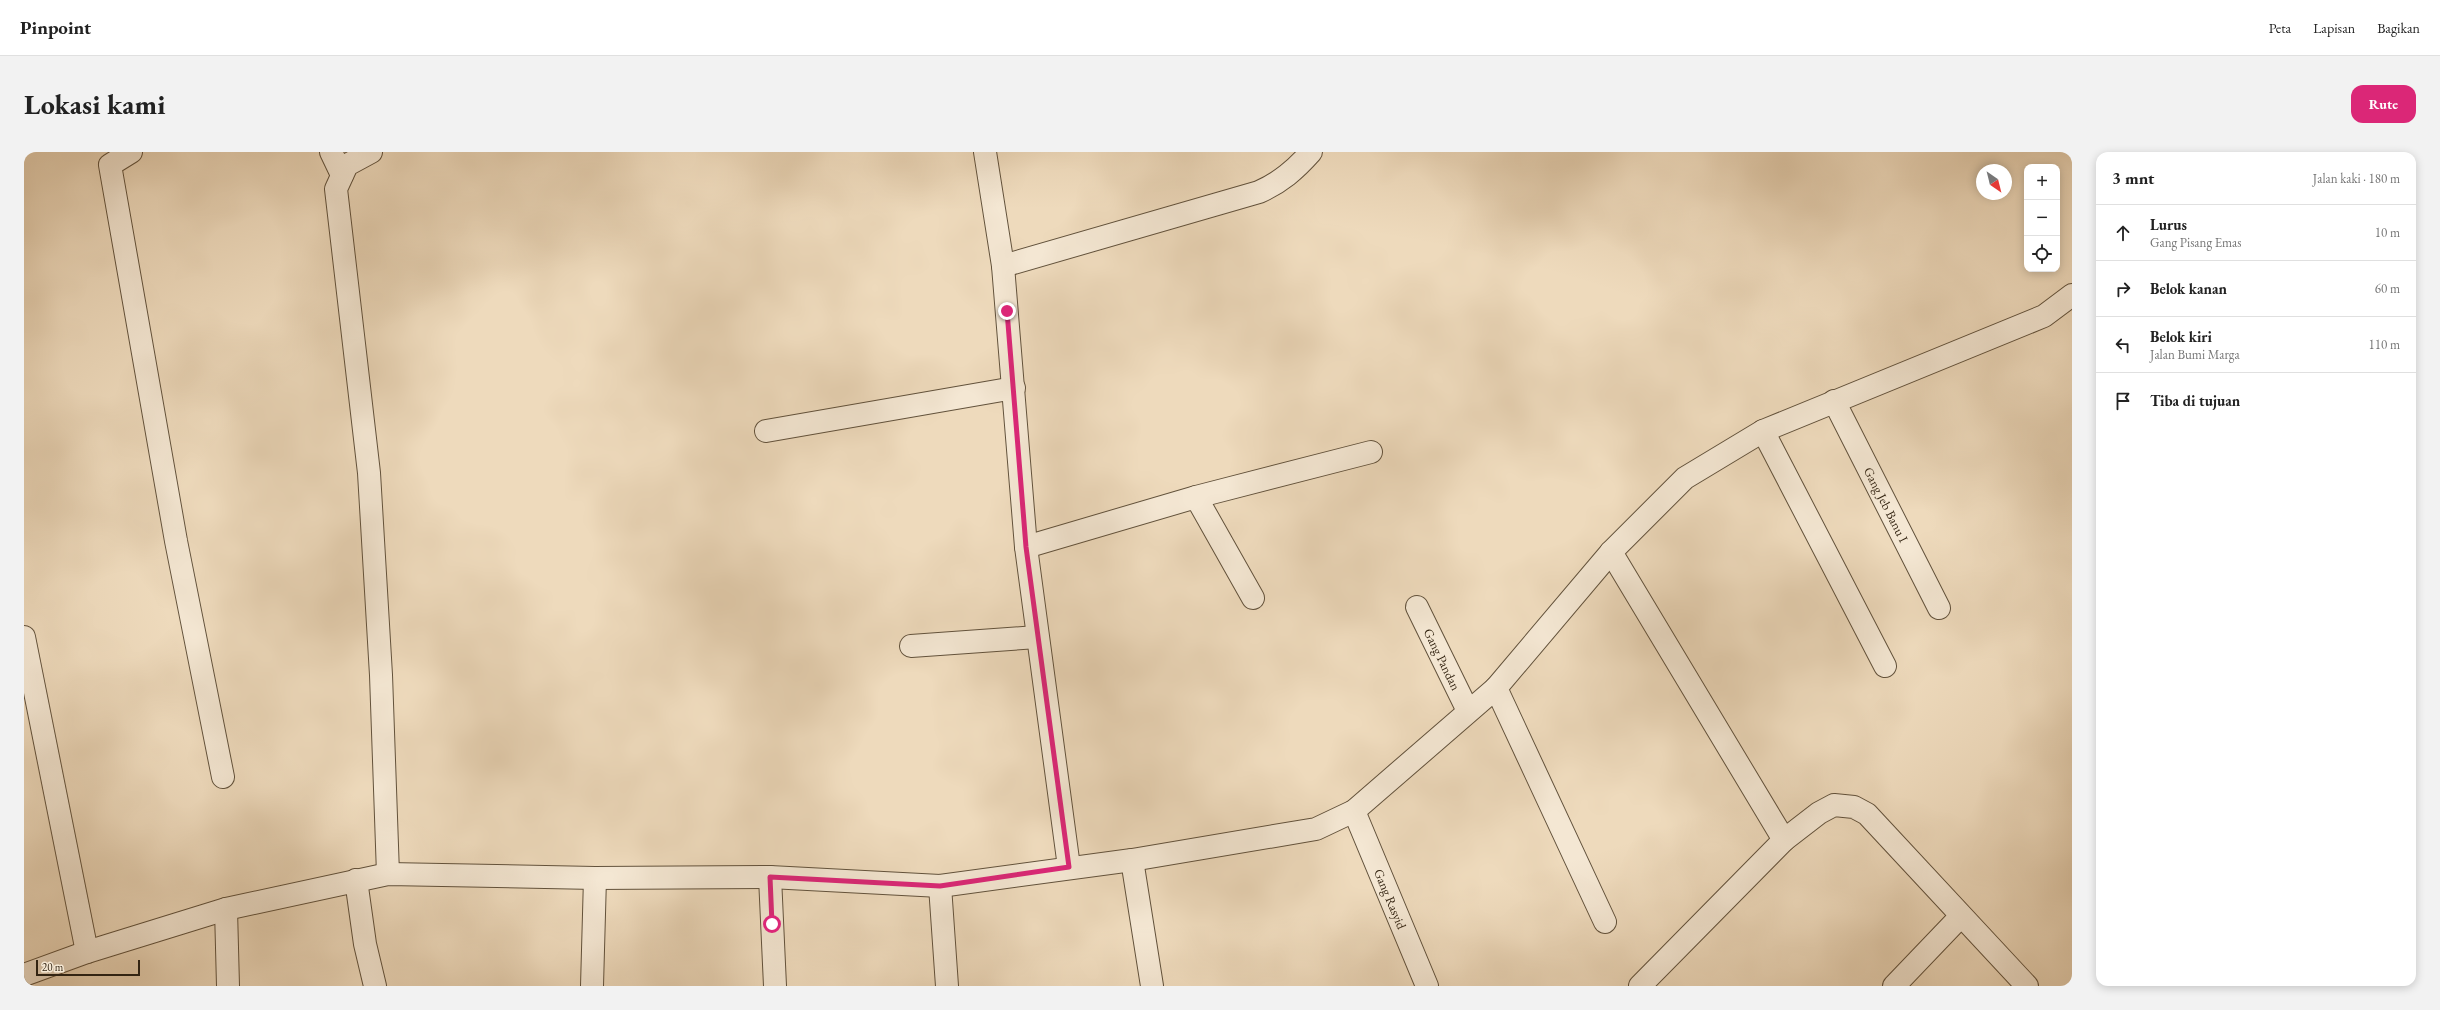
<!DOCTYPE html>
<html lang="id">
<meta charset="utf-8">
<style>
:root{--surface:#fff;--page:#f2f2f2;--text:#222;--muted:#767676;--line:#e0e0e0;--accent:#db2777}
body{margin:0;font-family:"EB Garamond",serif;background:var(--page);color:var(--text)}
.controls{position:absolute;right:12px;top:12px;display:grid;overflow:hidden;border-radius:8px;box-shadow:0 2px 10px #0003}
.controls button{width:36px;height:36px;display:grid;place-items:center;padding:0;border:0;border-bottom:1px solid var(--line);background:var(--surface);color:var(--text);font:20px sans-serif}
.compass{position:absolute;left:1952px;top:12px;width:36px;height:36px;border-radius:50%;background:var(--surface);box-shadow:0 2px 10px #0003;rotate:145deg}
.scale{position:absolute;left:12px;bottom:10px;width:104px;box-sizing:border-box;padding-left:4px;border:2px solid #332412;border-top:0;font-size:11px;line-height:14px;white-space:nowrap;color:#332412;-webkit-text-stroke:3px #f4e7d3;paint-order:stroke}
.stop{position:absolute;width:12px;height:12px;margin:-9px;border:3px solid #db2777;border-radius:50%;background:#fff}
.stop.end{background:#db2777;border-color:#fff;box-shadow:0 1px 4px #0008}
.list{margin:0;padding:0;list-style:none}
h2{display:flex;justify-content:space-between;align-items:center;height:52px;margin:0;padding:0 16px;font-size:17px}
h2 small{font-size:13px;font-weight:400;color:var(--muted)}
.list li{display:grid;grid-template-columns:26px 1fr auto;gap:12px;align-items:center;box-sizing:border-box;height:56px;padding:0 16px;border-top:1px solid var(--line)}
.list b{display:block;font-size:15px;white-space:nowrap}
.list p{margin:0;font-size:13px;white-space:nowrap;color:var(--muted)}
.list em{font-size:13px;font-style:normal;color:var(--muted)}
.icon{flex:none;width:22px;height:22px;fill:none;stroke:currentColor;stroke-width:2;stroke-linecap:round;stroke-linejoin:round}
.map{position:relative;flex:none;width:2048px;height:834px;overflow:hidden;border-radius:12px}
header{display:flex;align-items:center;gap:24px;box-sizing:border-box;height:56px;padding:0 20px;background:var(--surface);border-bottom:1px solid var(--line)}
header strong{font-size:19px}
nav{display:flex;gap:22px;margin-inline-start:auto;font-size:14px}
.intro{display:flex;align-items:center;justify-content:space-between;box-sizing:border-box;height:96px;padding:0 24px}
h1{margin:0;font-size:28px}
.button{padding:10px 18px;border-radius:12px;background:var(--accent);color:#fff;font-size:14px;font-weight:700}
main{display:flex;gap:24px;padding:0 24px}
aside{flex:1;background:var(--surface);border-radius:12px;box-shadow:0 2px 10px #0003}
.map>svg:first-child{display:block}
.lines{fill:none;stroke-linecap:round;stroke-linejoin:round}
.minor-casing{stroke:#62523c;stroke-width:24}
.minor{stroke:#f4e7d3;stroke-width:22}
.route{stroke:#db2777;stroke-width:5}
.labels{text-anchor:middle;stroke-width:3.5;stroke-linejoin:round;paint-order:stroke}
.street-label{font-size:13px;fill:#332412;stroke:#f4e7d3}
</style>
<header>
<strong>Pinpoint</strong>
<nav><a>Peta</a><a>Lapisan</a><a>Bagikan</a></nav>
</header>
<div class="intro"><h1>Lokasi kami</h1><a class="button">Rute</a></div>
<main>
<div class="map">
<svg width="2048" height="834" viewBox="0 0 2048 834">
<rect width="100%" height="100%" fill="#eedabc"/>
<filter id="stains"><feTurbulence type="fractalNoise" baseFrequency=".005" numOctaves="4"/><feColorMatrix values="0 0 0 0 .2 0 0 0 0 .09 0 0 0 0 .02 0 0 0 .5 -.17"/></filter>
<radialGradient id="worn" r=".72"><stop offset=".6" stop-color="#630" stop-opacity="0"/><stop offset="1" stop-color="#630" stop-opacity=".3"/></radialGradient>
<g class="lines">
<defs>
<g id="minor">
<path d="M107,0L86,13L152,389L199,625"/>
<path d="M307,0L318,23"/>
<path d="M347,0L323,13L312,37L345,321L357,523L364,722"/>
<path d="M961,0L979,114L1002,395L1045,715"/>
<path d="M979,114L1235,40C1257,30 1271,18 1287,0"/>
<path id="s1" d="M1810,249L1915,456"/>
<path d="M742,279L990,236"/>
<path d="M1739,279L1861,514"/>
<path d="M1172,345L1347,300"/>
<path d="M1002,395L1172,345L1229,446"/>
<path d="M1587,400L1760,688"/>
<path id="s2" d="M1393,455L1444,559"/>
<path d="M0,485L63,800"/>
<path d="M887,494L1013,485"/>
<path d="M1472,536L1581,770"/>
<path id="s3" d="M1330,659L1403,834"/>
<path d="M1108,708L1128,834"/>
<path d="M746,725L751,834"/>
<path d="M332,728L341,792L351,834"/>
<path d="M916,734L923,834"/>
<path d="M202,757L204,834"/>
<path d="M0,823L63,800L202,757L364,722L571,726L746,725L916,734L1108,708L1292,677L1330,659L1472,536L1587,400L1661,326L1739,279L2020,164L2048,143"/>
<path d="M568,834L571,726"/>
<path d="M1616,834L1760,688L1795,661L1810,653L1830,655L1843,662L2003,834"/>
<path d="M1870,834L1937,764"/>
</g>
</defs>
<!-- minor casing -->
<use href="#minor" class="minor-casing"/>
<!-- minor -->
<use href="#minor" class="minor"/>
</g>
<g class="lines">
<!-- route -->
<path class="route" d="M748,772L746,725L916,734L1045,715L1002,395L983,159"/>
</g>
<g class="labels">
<!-- street labels -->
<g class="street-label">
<text dy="5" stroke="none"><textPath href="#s1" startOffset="116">Gang Jeb Banu I</textPath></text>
<text dy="5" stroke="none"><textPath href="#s2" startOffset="58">Gang Pandan</textPath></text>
<text dy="5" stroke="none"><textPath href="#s3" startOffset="95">Gang Rasyid</textPath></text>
</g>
</g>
<rect width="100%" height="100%" filter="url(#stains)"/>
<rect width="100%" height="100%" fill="url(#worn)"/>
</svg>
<div class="controls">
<button>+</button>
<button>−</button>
<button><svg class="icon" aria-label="locate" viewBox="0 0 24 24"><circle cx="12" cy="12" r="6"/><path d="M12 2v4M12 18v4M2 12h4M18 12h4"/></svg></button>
</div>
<svg class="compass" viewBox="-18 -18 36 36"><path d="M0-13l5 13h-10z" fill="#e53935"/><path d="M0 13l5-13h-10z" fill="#767676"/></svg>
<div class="scale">20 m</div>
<div class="stop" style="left:748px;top:772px"></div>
<div class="stop end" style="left:983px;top:159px"></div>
</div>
<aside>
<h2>3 mnt<small>Jalan kaki · 180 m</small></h2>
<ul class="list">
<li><svg class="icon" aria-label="ahead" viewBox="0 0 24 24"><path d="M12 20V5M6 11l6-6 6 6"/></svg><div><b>Lurus</b><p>Gang Pisang Emas</p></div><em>10 m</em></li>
<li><svg class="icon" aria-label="right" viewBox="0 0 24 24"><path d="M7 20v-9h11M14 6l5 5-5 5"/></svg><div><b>Belok kanan</b></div><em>60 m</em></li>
<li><svg class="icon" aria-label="left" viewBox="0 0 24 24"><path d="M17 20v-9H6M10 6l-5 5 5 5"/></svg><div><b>Belok kiri</b><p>Jalan Bumi Marga</p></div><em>110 m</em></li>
<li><svg class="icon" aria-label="arrive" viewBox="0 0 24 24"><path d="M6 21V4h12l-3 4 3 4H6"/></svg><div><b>Tiba di tujuan</b></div></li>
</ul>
</aside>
</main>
